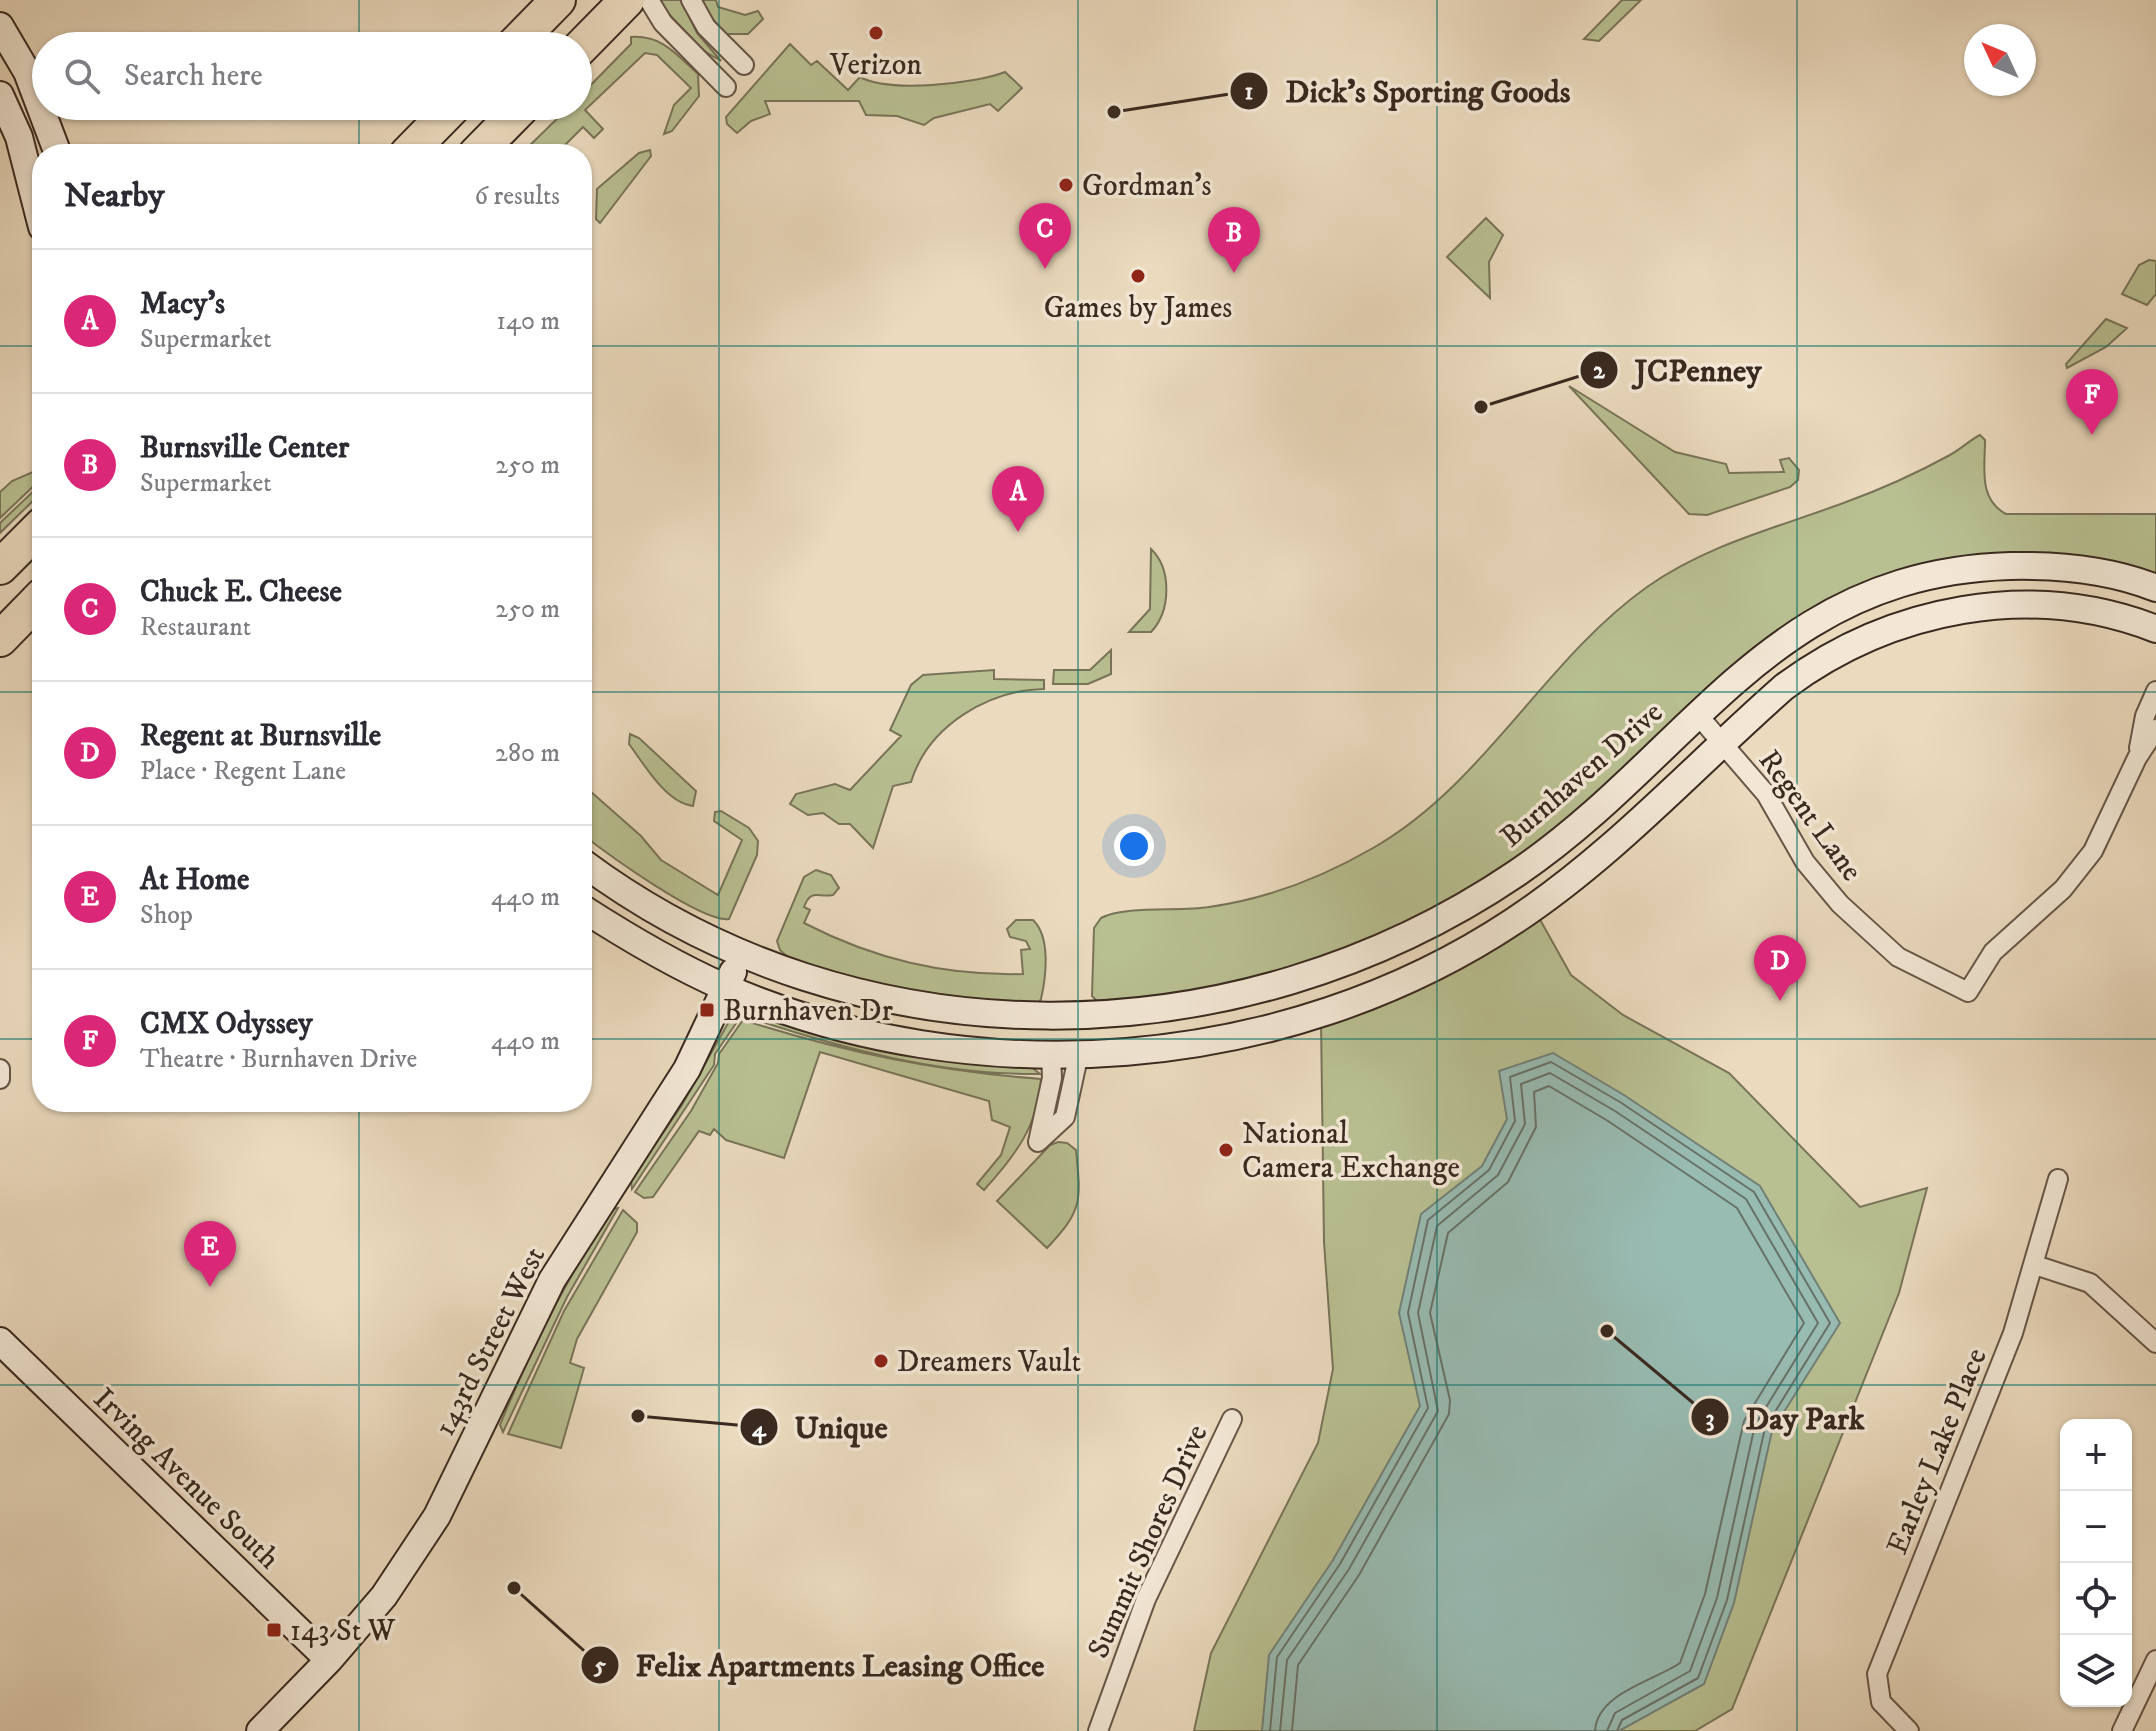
<!DOCTYPE html>
<meta charset="utf-8">
<style>
:root{--surface:#fff;--page:#f2f2f3;--text:#2b2b33;--muted:#7c7c81;--line:#e1e1e2;--accent:#db2777}
body{margin:0;font-family:"IM FELL DW Pica",serif;background:var(--page);color:var(--text)}
.controls{position:absolute;right:24px;bottom:24px;display:grid;overflow:hidden;border-radius:16px;box-shadow:0 2px 6px #0004}
.controls button{width:72px;height:72px;display:grid;place-items:center;padding:0;border:0;border-bottom:2px solid var(--line);background:var(--surface);color:var(--text);font:40px sans-serif}
.compass{position:absolute;left:1964px;top:24px;width:72px;height:72px;border-radius:50%;background:var(--surface);box-shadow:0 2px 6px #0004;rotate:314deg}
.you{position:absolute;left:1134px;top:846px;width:28px;height:28px;margin:-20px;border:6px solid #fff;border-radius:50%;background:#1a73e8;box-shadow:0 0 0 12px #1a73e833}
.badge{display:grid;place-items:center;width:52px;height:52px;border-radius:50%;background:var(--accent);color:#fff;font-size:26px;font-weight:700}
.pin{position:absolute;translate:-50% -66px;filter:drop-shadow(0 2px 4px #0008)}
.pin::after{content:'';position:absolute;top:42px;width:28px;height:24px;background:inherit;clip-path:polygon(0 0,100% 0,50% 100%)}
.list{margin:0;padding:0;list-style:none}
h2{display:flex;justify-content:space-between;align-items:center;height:104px;margin:0;padding:0 32px;font-size:34px}
h2 small{font-size:26px;font-weight:400;color:var(--muted)}
.list li{display:grid;grid-template-columns:52px 1fr auto;gap:24px;align-items:center;box-sizing:border-box;height:144px;padding:0 32px;border-top:2px solid var(--line)}
.list b{display:block;font-size:30px;white-space:nowrap}
.list p{margin:0;font-size:26px;white-space:nowrap;color:var(--muted)}
.list em{font-size:26px;font-style:normal;color:var(--muted)}
.icon{flex:none;width:44px;height:44px;fill:none;stroke:currentColor;stroke-width:2;stroke-linecap:round;stroke-linejoin:round}
.map{position:relative;flex:none;width:2156px;height:1731px;overflow:hidden}
.search{position:absolute;background:var(--surface);box-shadow:0 2px 6px #0004;left:32px;top:32px;width:560px;height:88px;display:flex;align-items:center;gap:20px;box-sizing:border-box;padding:0 28px;border-radius:44px;color:var(--muted);font-size:30px}
.panel{position:absolute;background:var(--surface);box-shadow:0 2px 6px #0004;left:32px;top:144px;width:560px;height:968px;border-radius:32px}
.map>svg:first-child{display:block}
.green{fill:#b8bf91;stroke:#787458;stroke-width:2}
.water{fill:#98bbb2;stroke:#728177;stroke-width:2}
.lines{fill:none;stroke-linecap:round;stroke-linejoin:round}
.shore{stroke:#687268;stroke-width:2}
.street-casing{stroke:#665547;stroke-width:22}
.secondary-casing{stroke:#39291f;stroke-width:30}
.highway-casing{stroke:#39291f;stroke-width:38}
.street{stroke:#f2e7d5;stroke-width:18}
.secondary{stroke:#f2e7d5;stroke-width:26}
.highway{stroke:#ebdabe;stroke-width:34}
.grid{fill:none;stroke:#0f766e;stroke-width:2;stroke-opacity:0.55}
.poi-dot{fill:#8f2418;stroke:#f2e7d5;stroke-width:3}
.labels{text-anchor:middle;stroke-width:7;stroke-linejoin:round;paint-order:stroke}
.poi-label{font-size:30px;fill:#39291f;stroke:#f2e7d5;text-anchor:start}
.street-label{font-size:30px;fill:#39291f;stroke:#f2e7d5}
.leader{fill:none;stroke:#39291f;stroke-width:3}
.callout-dot{fill:#39291f;stroke:#f2e7d5;stroke-width:3}
.mark-label{font-size:24px;text-anchor:middle;font-weight:bold;fill:#fff}
.callout-label{font-size:32px;text-anchor:middle;font-weight:bold;fill:#39291f;stroke:#f2e7d5;stroke-width:7;stroke-linejoin:round;paint-order:stroke}
</style>
<div class="map">
<svg width="2156" height="1731" viewBox="0 0 2156 1731">
<rect width="100%" height="100%" fill="#ebdabe"/>
<filter id="stains"><feTurbulence type="fractalNoise" baseFrequency=".0025" numOctaves="4"/><feColorMatrix values="0 0 0 0 .2 0 0 0 0 .09 0 0 0 0 .02 0 0 0 .5 -.17"/></filter>
<radialGradient id="worn" r=".72"><stop offset=".6" stop-color="#630" stop-opacity="0"/><stop offset="1" stop-color="#630" stop-opacity=".3"/></radialGradient>
<!-- green -->
<path class="green" d="M661,0H681L697,33L721,61L704,51L663,8Z
M697,0H716L718,7L745,15L758,11L763,19L748,34H725Z
M1622,0H1641L1599,41L1584,39Z
M631,37C662,35 676,54 698,74L699,96L672,131L664,134L674,105L691,88L657,55L645,53L585,110L603,129L594,138L583,127L556,154H521L570,106H578V98L631,44Z
M790,44L811,65L817,61L848,90L860,77C889,93 975,84 1005,72L1022,88L998,111L990,104L934,118L924,125L897,116L866,115L859,101H765L770,114L751,121L737,133L727,124L726,117Z
M650,150L651,156L600,223L596,219L597,189L639,153Z
M1486,218L1503,235L1489,262L1490,298L1447,257Z
M2149,260L2156,261V294L2147,305L2122,294L2139,265Z
M2106,319L2127,328L2106,347L2067,368L2066,364Z
M1569,386L1675,452L1726,464L1729,473L1784,472L1780,460L1789,458L1799,470L1798,480L1790,487L1707,515L1689,514Z
M1980,435L1985,440C1985,468 1978,499 2006,514H2156V577C2089,578 2023,578 1956,579C1933,579 1900,574 1878,581C1754,622 1673,727 1579,811C1479,902 1317,976 1184,996C1156,1000 1127,1000 1099,1003L1092,996L1094,928L1101,918C1125,905 1180,912 1209,907C1266,899 1323,877 1373,848C1485,784 1543,661 1647,587C1708,544 1777,528 1846,502C1882,489 1917,473 1950,455C1961,449 1970,440 1980,435Z
M42,468V478L0,518V492L12,481Z
M42,483V492L0,533V523Z
M1151,549C1172,569 1171,611 1151,632H1129L1150,609Z
M1111,650V674L1088,684H1053L1054,670H1090Z
M994,670V679L1044,680V689C988,690 928,726 911,782L893,786L873,848L850,824H839L823,813L808,815L790,804L796,794L835,784L850,790L901,736L890,730L911,685L923,675Z
M630,734L639,738L696,791L693,806C666,803 644,764 629,744Z
M582,784L641,836L661,860L718,895L742,840L714,821L715,812L721,811L749,828L758,841L757,855L729,919C702,923 606,853 582,834Z
M816,870L831,875L839,888L833,895C818,898 811,888 804,907L810,910L804,923C874,959 944,976 1023,974L1021,950L1030,949L1026,941L1010,937L1007,929L1016,920H1033C1051,937 1046,977 1041,999L1037,1005L913,994L790,959L780,950L777,941L804,877Z
M1538,916L1571,975L1623,1015L1729,1073L1860,1207L1927,1188L1899,1293L1732,1709L1695,1731H1194L1211,1653L1318,1443L1333,1369L1324,1242L1321,1021Z
M748,1009L1029,1065L1040,1074C938,1075 840,1048 744,1016Z
M732,1016L739,1019L715,1054L714,1065L632,1189L631,1180L682,1105Z
M743,1020C844,1052 935,1071 1041,1079C1038,1126 1015,1156 984,1190L977,1184L1001,1155L1010,1127L992,1120L989,1101L820,1052L784,1158L726,1140L714,1129L710,1135L699,1131L653,1197L644,1198L635,1192L691,1111L718,1063L719,1054Z
M1058,1142L1067,1143L1076,1150C1081,1201 1083,1210 1047,1248L997,1201L1050,1145Z
M618,1208L567,1297L503,1432L500,1425C531,1349 567,1277 612,1209Z
M623,1210L637,1223V1232L577,1339L570,1363L584,1368L561,1448L508,1434L564,1311Z"/>
<!-- water -->
<path class="water" d="M1553,1053L1624,1095L1760,1186L1840,1323L1772,1431L1734,1603L1704,1684L1619,1731H1262L1269,1655L1333,1560L1420,1406L1399,1313L1421,1214L1482,1166L1507,1119L1499,1071Z"/>
<g class="lines">
<!-- shore -->
<path class="shore" d="M1270,1731L1277,1657L1340,1564L1428,1408L1408,1313L1428,1220L1489,1170L1515,1121L1510,1077L1551,1062L1620,1102L1754,1192L1830,1323L1765,1428L1727,1600L1698,1678L1622,1720L1617,1731
M1280,1731L1287,1660L1349,1569L1438,1411L1418,1313L1437,1226L1498,1175L1525,1124L1521,1084L1550,1073L1615,1111L1746,1199L1818,1323L1755,1425L1717,1598L1690,1671L1615,1713L1607,1731
M1292,1731L1298,1665L1359,1575L1449,1414L1450,1400L1430,1313L1448,1233L1508,1182L1536,1127L1534,1092L1549,1086L1608,1121L1737,1208L1804,1323L1744,1421L1705,1594L1680,1663C1654,1681 1597,1693 1595,1731"/>
<defs>
<path id="street" d="M649,0L663,23L726,87
M691,0L706,27L744,65
M1697,714L1766,794L1805,862L1840,904L1898,957L1968,992L1993,952L2063,889L2093,851L2137,758L2156,729
M2139,748L2145,716L2156,691
M0,1069V1079
M1038,1142L1065,1117L1079,1053
M1038,1142L1052,1078L1051,1055
M2035,1265L2090,1283L2156,1343
M1098,1731L1146,1599L1232,1419
M1909,1731L1881,1702L1877,1674L2013,1333L2058,1179
M2122,1731L2156,1660"/>
<path id="secondary" d="M0,26L27,72L58,154
M0,95L19,137L42,227
M582,862C857,1067 1237,1063 1517,873C1692,754 1770,573 2010,566C2058,565 2111,570 2156,588
M582,908C627,937 674,965 724,987C974,1096 1285,1073 1514,921C1614,855 1694,766 1784,687C1890,608 2031,580 2156,629
M0,1341L329,1660
M260,1731L329,1660L384,1596L437,1516L552,1280L687,1069L733,972"/>
<path id="highway" d="M513,46L558,0
M578,50L627,0
M407,154L454,106
M476,154L523,106
M0,567L42,525
M0,639L42,596"/>
</defs>
<!-- street casing -->
<use href="#street" class="street-casing"/>
<!-- secondary casing -->
<use href="#secondary" class="secondary-casing"/>
<!-- highway casing -->
<use href="#highway" class="highway-casing"/>
<!-- street -->
<use href="#street" class="street"/>
<!-- secondary -->
<use href="#secondary" class="secondary"/>
<!-- highway -->
<use href="#highway" class="highway"/>
</g>
<!-- grid -->
<path class="grid" d="M359,0V46M719,0V1731M1078,0V1731M1437,0V1731M1797,0V1731M359,106V154M0,346H42M582,346H2156M0,692H42M582,692H2156M0,1039H42M582,1039H2156M359,1102V1731M0,1385H2156"/>
<!-- markers -->
<g class="poi-dot">
<circle cx="876" cy="33" r="8"/>
<circle cx="1066" cy="185" r="8"/>
<circle cx="1138" cy="276" r="8"/>
<rect x="699" y="1002" width="16" height="16" rx="4"/>
<circle cx="1226" cy="1150" r="8"/>
<circle cx="881" cy="1361" r="8"/>
<rect x="266" y="1622" width="16" height="16" rx="4"/>
</g>
<g class="labels">
<!-- poi labels -->
<g class="poi-label">
<text x="876" y="74" text-anchor="middle">Verizon</text>
<text x="1082" y="195">Gordman's</text>
<text x="1138" y="317" text-anchor="middle">Games by James</text>
<text x="723" y="1020">Burnhaven Dr</text>
<text x="1242" y="1143">National<tspan x="1242" dy="34">Camera Exchange</tspan></text>
<text x="897" y="1371">Dreamers Vault</text>
<text x="290" y="1640">143 St W</text>
</g>
<!-- street labels -->
<g class="street-label">
<text transform="translate(1581 774) rotate(-41)" y="10">Burnhaven Drive</text>
<text transform="translate(1811 815) rotate(54)" y="10">Regent Lane</text>
<text transform="translate(489 1341) rotate(-63)" y="10">143rd Street West</text>
<text transform="translate(1936 1451) rotate(-68)" y="10">Earley Lake Place</text>
<text transform="translate(187 1478) rotate(44)" y="10">Irving Avenue South</text>
<text transform="translate(1147 1541) rotate(-66)" y="10">Summit Shores Drive</text>
</g>
</g>
<!-- callouts -->
<path class="leader" d="M1114 112L1249 91M1481 407L1599 370M1607 1331L1710 1417M638 1416L759 1427M514 1588L600 1665"/>
<g class="callout-dot">
<circle cx="1114" cy="112" r="8"/>
<circle cx="1481" cy="407" r="8"/>
<circle cx="1607" cy="1331" r="8"/>
<circle cx="638" cy="1416" r="8"/>
<circle cx="514" cy="1588" r="8"/>
<circle cx="1249" cy="91" r="20"/>
<circle cx="1599" cy="370" r="20"/>
<circle cx="1710" cy="1417" r="20"/>
<circle cx="759" cy="1427" r="20"/>
<circle cx="600" cy="1665" r="20"/>
</g>
<g class="mark-label">
<text x="1249" y="99">1</text>
<text x="1599" y="378">2</text>
<text x="1710" y="1426">3</text>
<text x="759" y="1436">4</text>
<text x="600" y="1673">5</text>
</g>
<g class="callout-label">
<text x="1428" y="102">Dick's Sporting Goods</text>
<text x="1698" y="381">JCPenney</text>
<text x="1805" y="1429">Day Park</text>
<text x="841" y="1438">Unique</text>
<text x="840" y="1676">Felix Apartments Leasing Office</text>
</g>
<rect width="100%" height="100%" filter="url(#stains)"/>
<rect width="100%" height="100%" fill="url(#worn)"/>
</svg>
<div class="controls">
<button>+</button>
<button>−</button>
<button><svg class="icon" aria-label="locate" viewBox="0 0 24 24"><circle cx="12" cy="12" r="6"/><path d="M12 2v4M12 18v4M2 12h4M18 12h4"/></svg></button>
<button><svg class="icon" aria-label="layers" viewBox="0 0 24 24"><path d="M12 4l9 5-9 5-9-5zM3 14l9 5 9-5"/></svg></button>
</div>
<svg class="compass" viewBox="-18 -18 36 36"><path d="M0-13l5 13h-10z" fill="#e53935"/><path d="M0 13l5-13h-10z" fill="#7c7c81"/></svg>
<div class="you"></div>
<div class="pin badge" style="left:1018px;top:532px">A</div>
<div class="pin badge" style="left:1234px;top:273px">B</div>
<div class="pin badge" style="left:1045px;top:269px">C</div>
<div class="pin badge" style="left:1780px;top:1001px">D</div>
<div class="pin badge" style="left:210px;top:1287px">E</div>
<div class="pin badge" style="left:2092px;top:435px">F</div>
<div class="search"><svg class="icon" aria-label="search" viewBox="0 0 24 24"><circle cx="10" cy="10" r="6"/><path d="M15 15l6 6"/></svg>Search here</div>
<section class="panel">
<h2>Nearby<small>6 results</small></h2>
<ul class="list">
<li><span class="badge">A</span><div><b>Macy's</b><p>Supermarket</p></div><em>140 m</em></li>
<li><span class="badge">B</span><div><b>Burnsville Center</b><p>Supermarket</p></div><em>250 m</em></li>
<li><span class="badge">C</span><div><b>Chuck E. Cheese</b><p>Restaurant</p></div><em>250 m</em></li>
<li><span class="badge">D</span><div><b>Regent at Burnsville</b><p>Place · Regent Lane</p></div><em>280 m</em></li>
<li><span class="badge">E</span><div><b>At Home</b><p>Shop</p></div><em>440 m</em></li>
<li><span class="badge">F</span><div><b>CMX Odyssey</b><p>Theatre · Burnhaven Drive</p></div><em>440 m</em></li>
</ul>
</section>
</div>
